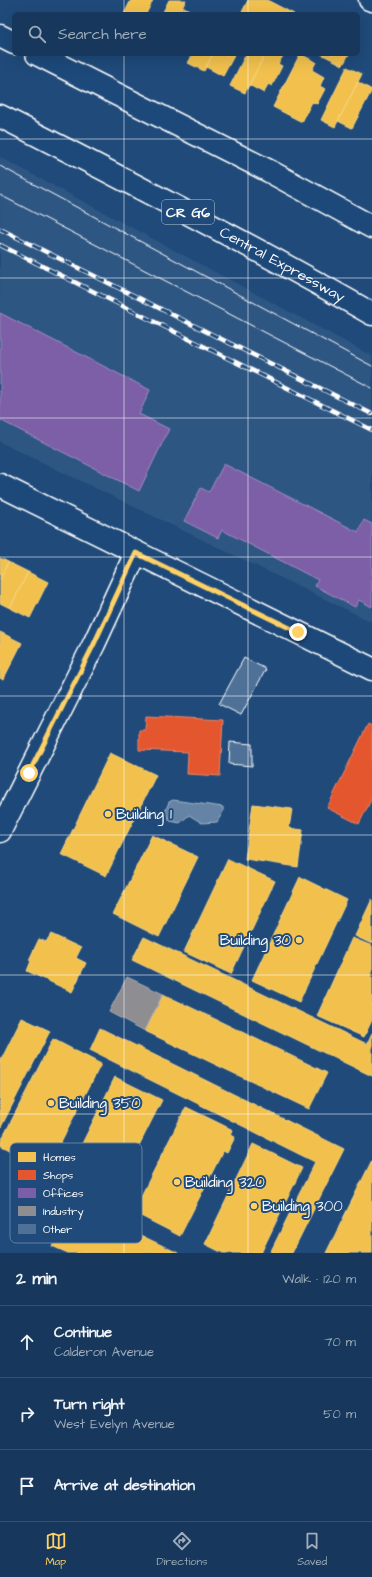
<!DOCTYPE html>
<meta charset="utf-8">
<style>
:root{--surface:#17385c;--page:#203f62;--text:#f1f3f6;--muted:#9eacbb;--line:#365272;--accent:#ffd166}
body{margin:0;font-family:"Architects Daughter",sans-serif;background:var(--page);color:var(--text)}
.stop{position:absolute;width:12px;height:12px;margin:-9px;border:3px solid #ffd166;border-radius:50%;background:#fff}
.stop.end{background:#ffd166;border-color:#fff;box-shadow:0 1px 4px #0008}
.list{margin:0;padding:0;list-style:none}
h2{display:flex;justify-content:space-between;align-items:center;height:52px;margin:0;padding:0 16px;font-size:17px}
h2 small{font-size:13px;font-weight:400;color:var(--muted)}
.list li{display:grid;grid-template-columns:26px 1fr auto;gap:12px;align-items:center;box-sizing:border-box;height:72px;padding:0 16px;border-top:1px solid var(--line)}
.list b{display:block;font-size:15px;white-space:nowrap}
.list p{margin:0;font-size:13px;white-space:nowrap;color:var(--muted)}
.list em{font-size:13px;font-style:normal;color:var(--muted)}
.icon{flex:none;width:22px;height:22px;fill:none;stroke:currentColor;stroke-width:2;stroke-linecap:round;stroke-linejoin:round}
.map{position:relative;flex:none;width:372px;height:1253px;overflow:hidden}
.search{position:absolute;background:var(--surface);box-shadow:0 4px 16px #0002;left:12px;right:12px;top:12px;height:44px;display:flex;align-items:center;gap:10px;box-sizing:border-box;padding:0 14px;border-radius:6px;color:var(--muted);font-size:15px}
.sheet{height:268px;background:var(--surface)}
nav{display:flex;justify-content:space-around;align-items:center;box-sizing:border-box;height:56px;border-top:1px solid var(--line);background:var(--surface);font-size:11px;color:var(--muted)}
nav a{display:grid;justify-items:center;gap:2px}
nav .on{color:var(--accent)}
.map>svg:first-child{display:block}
.built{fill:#2e5683}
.water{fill:#6583a4;stroke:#a3b5c8}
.homes{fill:#f2c14e;stroke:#f6d483}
.shops{fill:#e4572e;stroke:#ec896d}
.offices{fill:#7b5ea7;stroke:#a38ec1}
.industry{fill:#8d8d92;stroke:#afafb3}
.building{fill:#507197;stroke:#fff}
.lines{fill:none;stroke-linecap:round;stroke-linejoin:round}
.minor-casing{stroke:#fff;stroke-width:23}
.tertiary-casing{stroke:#fff;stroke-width:25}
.secondary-casing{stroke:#fff;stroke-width:25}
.trunk-casing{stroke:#fff;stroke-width:25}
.minor{stroke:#1f4a7a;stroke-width:20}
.tertiary{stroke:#1f4a7a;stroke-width:22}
.secondary{stroke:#1f4a7a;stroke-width:22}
.trunk{stroke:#1f4a7a;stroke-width:22}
.tram{stroke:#fff;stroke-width:1}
.rail-casing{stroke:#fff;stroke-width:4.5}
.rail{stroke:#1f4a7a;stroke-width:3;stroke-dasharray:9;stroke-linecap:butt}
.route{stroke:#ffd166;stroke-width:5}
.grid{fill:none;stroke:#fff;stroke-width:1;stroke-opacity:0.55}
.poi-dot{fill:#ffd166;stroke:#1f4a7a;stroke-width:1.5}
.labels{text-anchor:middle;stroke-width:4;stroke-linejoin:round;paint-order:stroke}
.shield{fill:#1f4a7a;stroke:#bcc9d7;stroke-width:1}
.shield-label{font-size:14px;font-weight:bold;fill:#fff}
.street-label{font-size:15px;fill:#fff;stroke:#1f4a7a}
.poi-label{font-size:15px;fill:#fff;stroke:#1f4a7a;text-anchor:start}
.key{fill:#1f4a7a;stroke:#6280a2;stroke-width:1}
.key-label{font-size:11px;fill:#fff}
</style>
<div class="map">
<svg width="372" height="1253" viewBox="0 0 372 1253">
<rect width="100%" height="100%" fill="#1f4a7a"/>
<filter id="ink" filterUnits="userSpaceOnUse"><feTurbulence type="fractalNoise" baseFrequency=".025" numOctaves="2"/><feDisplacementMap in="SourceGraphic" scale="8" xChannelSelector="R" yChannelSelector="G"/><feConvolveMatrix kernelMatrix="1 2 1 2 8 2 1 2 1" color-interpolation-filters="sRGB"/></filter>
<g filter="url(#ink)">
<!-- built -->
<path class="built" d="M0,157L372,356V622L0,442Z"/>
<!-- water -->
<path class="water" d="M173,800L223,807V812L217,822L202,823L189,815L180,823L170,821L165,812L169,802Z"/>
<!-- homes -->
<path class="homes" d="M131,0H153L146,14H124Z
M169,0H186L179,14H162Z
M248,0H267L294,14H241Z
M184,7L191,11L190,13L193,14H180Z
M193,54H213L204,71L188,63Z
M213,54H235L223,76L206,67Z
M246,54H265L245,93L230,86Z
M265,54H279L283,56L278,64L282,66L272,86L268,84L264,93L249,85Z
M300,54L316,62L312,70L324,77L320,86L325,89L317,104L312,102L302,122L273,107Z
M321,54H349L343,65Z
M347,67L362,74L335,127L321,120Z
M358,82L372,90L352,128L338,121Z
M0,558L8,562L0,579Z
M8,562L28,572L10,608L0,603V579Z
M28,572L48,582L30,618L10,608Z
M0,632L22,643L3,680L0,678Z
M110,753L156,775L106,876L61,854Z
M253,804L292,809L289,828L303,830L298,867L245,859Z
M152,835L198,857L159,937L113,914Z
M228,859L275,881L231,974L184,952Z
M300,877L347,900L299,1002L252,980Z
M372,899V944L355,936Z
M51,934L81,948L76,958L86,963L72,992L27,971L31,961L29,960L39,939L46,942Z
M144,937L367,1044L372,1033V1076L132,960Z
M352,938L372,946V1020L364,1037L317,1016Z
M163,994L327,1073L309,1109L145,1031Z
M22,1018L50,1031L0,1129V1062Z
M100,1028L344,1149L292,1253H270L315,1162L90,1050Z
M53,1039L101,1064L47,1169L0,1145V1143Z
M115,1077L162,1100L111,1201L65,1178Z
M186,1107L233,1130L230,1135L235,1137L227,1153L223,1151L180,1236L133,1212Z
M253,1144L302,1168L261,1253H223L205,1244Z
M372,1160V1253H326Z
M73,1203L178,1253H68L52,1246Z"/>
<!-- shops -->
<path class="shops" d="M146,716L223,720L220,776L187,774L188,752L139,750V730H145Z
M368,724L372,726V798L359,824L327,808Z"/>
<!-- offices -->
<path class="offices" d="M0,313L150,390L139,414L169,429L139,491L0,420Z
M224,464L358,532L364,520L372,524V607L359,600L355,607L315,586L318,580L222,530L218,538L184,521L201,488L209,492Z"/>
<!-- industry -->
<path class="industry" d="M127,977L163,994L145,1031L109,1012Z"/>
<!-- building -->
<path class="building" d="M244,658L266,669L241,715L219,704Z
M230,742L252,744V766L229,764Z"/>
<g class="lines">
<defs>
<path id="minor" d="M369,0L372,1"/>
<path id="tertiary" d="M0,831L94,644L136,553"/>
<path id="secondary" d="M0,485L372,669"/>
<g id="trunk">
<path d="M0,36L14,43"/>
<path d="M37,54L269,171L372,227"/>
<path id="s1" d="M0,116C126,180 250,244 372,314"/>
</g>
</defs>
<!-- minor casing -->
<use href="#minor" class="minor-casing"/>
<!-- tertiary casing -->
<use href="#tertiary" class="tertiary-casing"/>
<!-- secondary casing -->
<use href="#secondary" class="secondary-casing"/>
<!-- trunk casing -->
<use href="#trunk" class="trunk-casing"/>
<!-- minor -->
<use href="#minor" class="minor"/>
<!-- tertiary -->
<use href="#tertiary" class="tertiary"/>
<!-- secondary -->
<use href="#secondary" class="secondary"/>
<!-- trunk -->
<use href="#trunk" class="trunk"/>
<!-- tram -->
<path class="tram" d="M0,166L372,366
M0,195L372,388"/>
<defs>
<path id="rail" d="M0,229L372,414
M0,245L372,430"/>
</defs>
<!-- rail casing -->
<use href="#rail" class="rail-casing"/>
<!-- rail -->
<use href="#rail" class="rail"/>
</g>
</g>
<g class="lines" filter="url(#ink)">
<!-- route -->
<path class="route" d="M29,773L94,644L136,553L298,632"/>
</g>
<!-- grid -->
<path class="grid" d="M124,0V14M248,0V14M124,54V1253M248,54V1253M0,139H372M0,278H372M0,418H372M0,557H372M0,696H372M0,835H372M0,975H372M0,1114H372"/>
<!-- markers -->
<g class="poi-dot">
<circle cx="108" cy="814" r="4"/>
<circle cx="299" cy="940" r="4"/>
<circle cx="51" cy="1103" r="4"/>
<circle cx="177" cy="1182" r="4"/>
<circle cx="254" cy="1206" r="4"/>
</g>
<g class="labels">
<!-- shield labels -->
<rect class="shield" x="162" y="200" width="52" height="24" rx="3"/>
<g class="shield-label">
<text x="188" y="217">CR G6</text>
</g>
<!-- street labels -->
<g class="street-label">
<text dy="5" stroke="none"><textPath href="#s1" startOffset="319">Central Expressway</textPath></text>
</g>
<!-- poi labels -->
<g class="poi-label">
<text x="116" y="819">Building 1</text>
<text x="291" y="945" text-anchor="end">Building 30</text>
<text x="59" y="1108">Building 350</text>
<text x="185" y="1187">Building 320</text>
<text x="262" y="1211">Building 300</text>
</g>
</g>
<!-- legend -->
<rect x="10" y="1143" width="132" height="100" rx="6" class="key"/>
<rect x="18" y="1152" width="18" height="10" fill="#f2c14e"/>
<rect x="18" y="1170" width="18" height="10" fill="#e4572e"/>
<rect x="18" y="1188" width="18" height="10" fill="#7b5ea7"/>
<rect x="18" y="1206" width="18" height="10" fill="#8d8d92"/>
<rect x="18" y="1224" width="18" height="10" fill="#507197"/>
<g class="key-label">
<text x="43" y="1161">Homes</text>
<text x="43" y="1179">Shops</text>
<text x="43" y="1197">Offices</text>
<text x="43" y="1215">Industry</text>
<text x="43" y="1233">Other</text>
</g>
</svg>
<div class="stop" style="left:29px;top:773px"></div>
<div class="stop end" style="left:298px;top:632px"></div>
<div class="search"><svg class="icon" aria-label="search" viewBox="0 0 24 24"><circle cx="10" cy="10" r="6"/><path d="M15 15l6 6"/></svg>Search here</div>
</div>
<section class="sheet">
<h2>2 min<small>Walk · 120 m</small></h2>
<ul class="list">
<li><svg class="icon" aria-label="ahead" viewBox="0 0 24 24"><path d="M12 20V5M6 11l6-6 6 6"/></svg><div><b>Continue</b><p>Calderon Avenue</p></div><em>70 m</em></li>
<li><svg class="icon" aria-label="right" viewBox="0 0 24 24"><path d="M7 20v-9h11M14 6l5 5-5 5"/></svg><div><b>Turn right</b><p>West Evelyn Avenue</p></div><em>50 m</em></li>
<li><svg class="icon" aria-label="arrive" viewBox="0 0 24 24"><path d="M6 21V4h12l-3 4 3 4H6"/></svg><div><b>Arrive at destination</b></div></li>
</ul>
</section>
<nav>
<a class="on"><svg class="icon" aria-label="map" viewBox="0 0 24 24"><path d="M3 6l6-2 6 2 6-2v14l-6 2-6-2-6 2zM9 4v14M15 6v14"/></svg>Map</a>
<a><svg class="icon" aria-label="directions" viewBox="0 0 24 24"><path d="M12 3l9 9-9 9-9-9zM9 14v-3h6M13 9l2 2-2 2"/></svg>Directions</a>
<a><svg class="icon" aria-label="saved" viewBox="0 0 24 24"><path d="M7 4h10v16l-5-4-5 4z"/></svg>Saved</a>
</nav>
